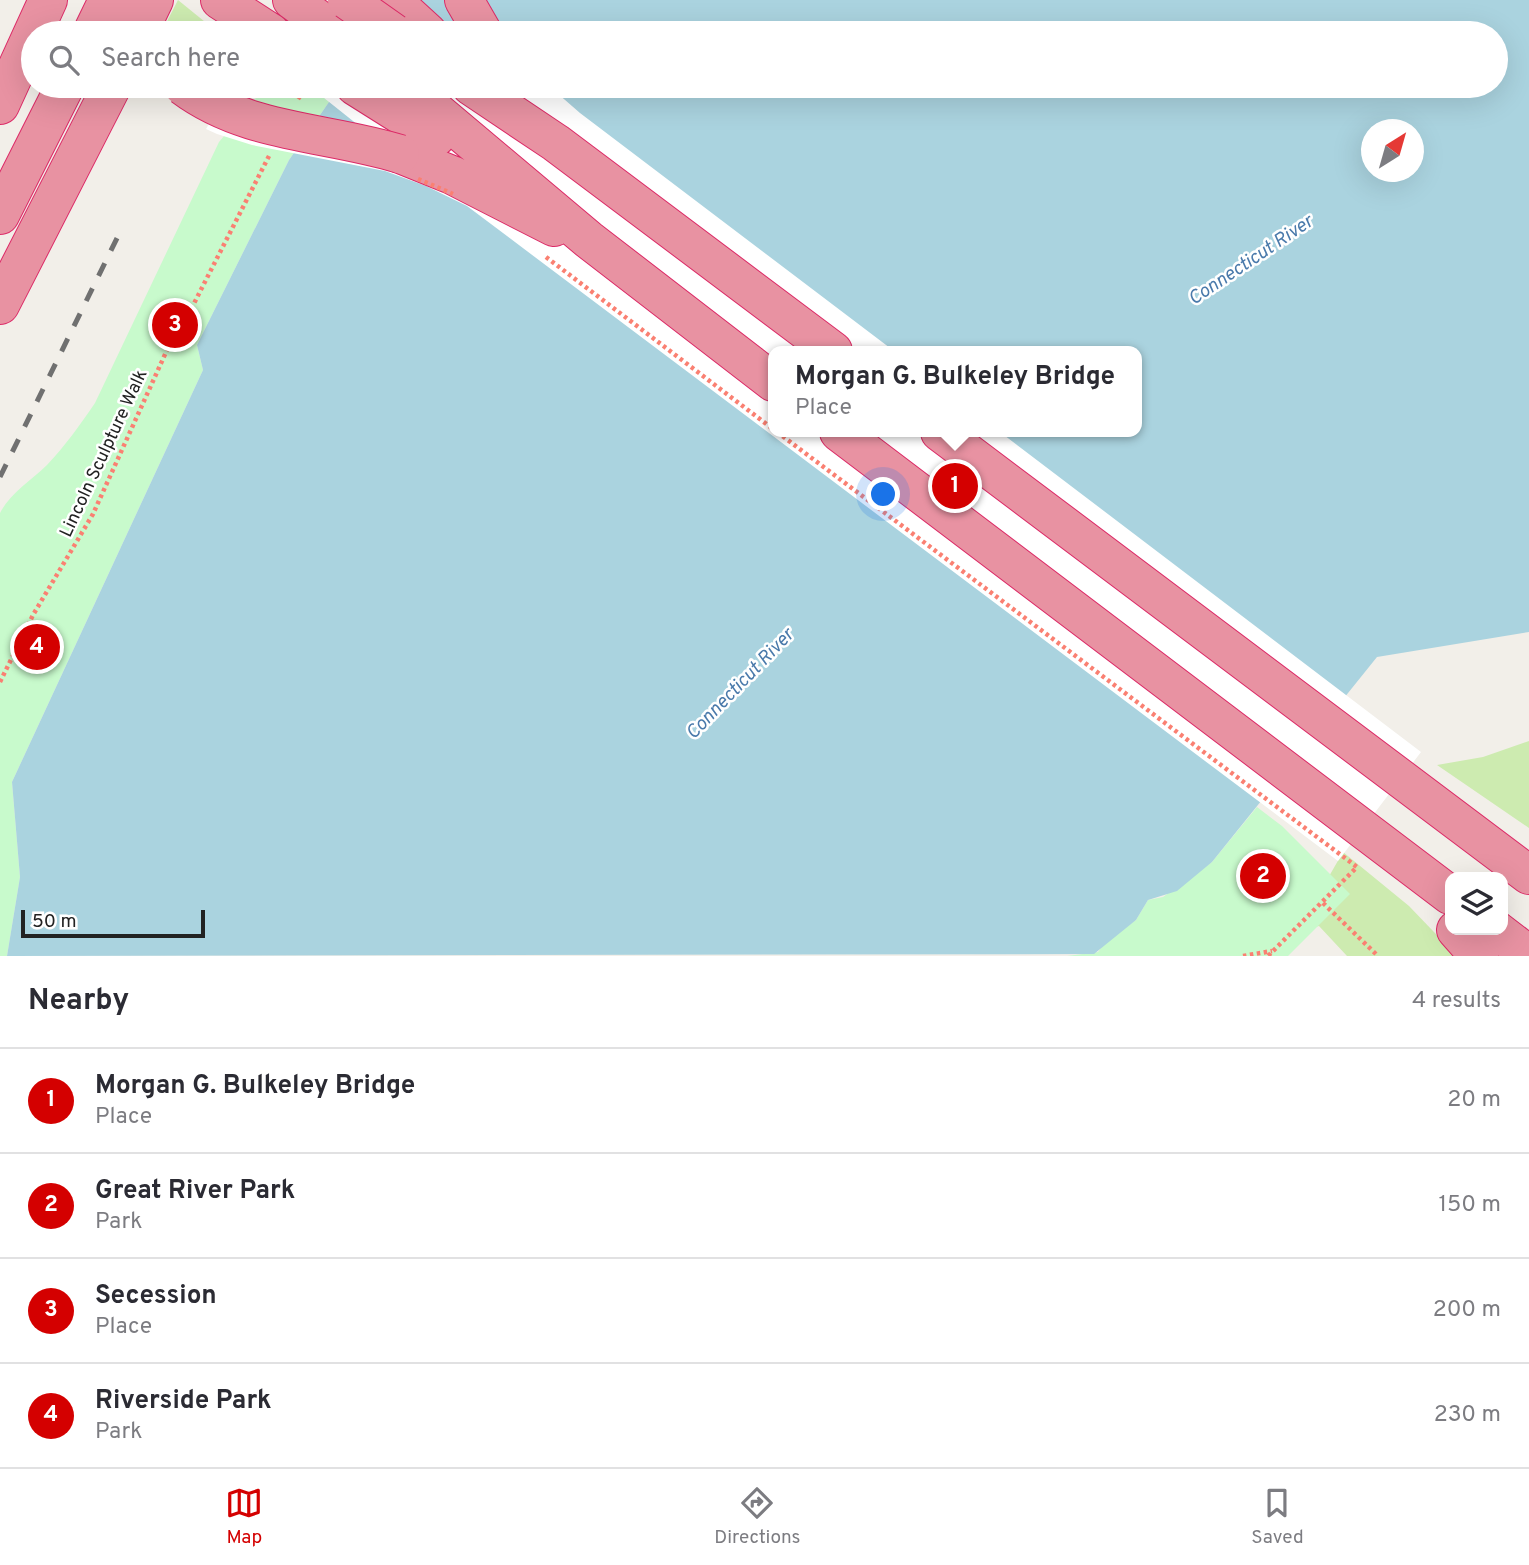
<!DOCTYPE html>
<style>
:root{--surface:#fff;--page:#f2f2f3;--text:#2b2b33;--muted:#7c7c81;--line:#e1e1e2;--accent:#d40000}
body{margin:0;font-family:Overpass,sans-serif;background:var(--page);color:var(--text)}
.controls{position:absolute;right:21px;bottom:21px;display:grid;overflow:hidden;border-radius:14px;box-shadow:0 7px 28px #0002}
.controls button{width:63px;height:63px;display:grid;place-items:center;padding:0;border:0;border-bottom:2px solid var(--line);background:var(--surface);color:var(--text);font:35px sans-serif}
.compass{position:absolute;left:1361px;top:119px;width:63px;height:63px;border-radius:50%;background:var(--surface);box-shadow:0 7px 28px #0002;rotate:37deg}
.scale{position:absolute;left:21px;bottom:18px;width:184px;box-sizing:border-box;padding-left:7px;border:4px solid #222;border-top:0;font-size:19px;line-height:24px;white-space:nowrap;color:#222;-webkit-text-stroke:5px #fff;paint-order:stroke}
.you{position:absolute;left:884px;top:495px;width:24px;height:24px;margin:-18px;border:5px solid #fff;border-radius:50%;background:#1a73e8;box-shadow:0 0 0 10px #1a73e833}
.badge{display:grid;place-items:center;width:46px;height:46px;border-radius:50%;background:var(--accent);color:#fff;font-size:23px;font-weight:700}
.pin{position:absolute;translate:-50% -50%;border:4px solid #fff;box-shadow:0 2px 7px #0006}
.popup{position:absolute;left:768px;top:346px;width:374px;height:91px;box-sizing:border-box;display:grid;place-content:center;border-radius:14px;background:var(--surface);filter:drop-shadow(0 2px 5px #0005);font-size:23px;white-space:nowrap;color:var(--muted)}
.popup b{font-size:26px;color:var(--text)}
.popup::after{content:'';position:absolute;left:50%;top:100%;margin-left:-14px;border:14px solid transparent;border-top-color:var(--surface)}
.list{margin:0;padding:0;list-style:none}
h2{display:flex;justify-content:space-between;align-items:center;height:91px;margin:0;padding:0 28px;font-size:30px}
h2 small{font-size:23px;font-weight:400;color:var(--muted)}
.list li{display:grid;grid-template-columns:46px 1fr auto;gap:21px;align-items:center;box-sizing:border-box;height:105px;padding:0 28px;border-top:2px solid var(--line)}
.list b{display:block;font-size:26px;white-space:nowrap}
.list p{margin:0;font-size:23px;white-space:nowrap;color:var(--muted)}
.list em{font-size:23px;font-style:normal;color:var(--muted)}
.icon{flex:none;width:38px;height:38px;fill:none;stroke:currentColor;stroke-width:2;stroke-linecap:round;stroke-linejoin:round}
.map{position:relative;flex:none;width:1529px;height:956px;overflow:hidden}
.search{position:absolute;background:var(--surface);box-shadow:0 7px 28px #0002;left:21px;right:21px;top:21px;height:77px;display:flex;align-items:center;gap:18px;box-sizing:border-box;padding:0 24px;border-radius:38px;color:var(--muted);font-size:26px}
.sheet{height:511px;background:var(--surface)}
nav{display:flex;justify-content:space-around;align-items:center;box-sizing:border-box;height:98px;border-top:2px solid var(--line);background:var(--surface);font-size:19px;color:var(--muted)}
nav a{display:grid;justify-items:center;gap:4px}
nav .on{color:var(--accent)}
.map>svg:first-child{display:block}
.grass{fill:#cdebb0}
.park{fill:#c8facc}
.water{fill:#aad3df;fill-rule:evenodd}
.pier{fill:#fff}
.building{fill:#c7bfb8;stroke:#c4b6ab;stroke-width:2}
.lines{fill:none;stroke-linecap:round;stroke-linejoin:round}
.motorway-casing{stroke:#dc2a67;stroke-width:40}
.path{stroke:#fa8072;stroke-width:4.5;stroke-dasharray:3.5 3.5;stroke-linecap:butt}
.motorway{stroke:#e892a2;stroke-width:38}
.rail{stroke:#707070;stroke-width:5;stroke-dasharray:14 14;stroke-linecap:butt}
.motorway-bridge-casing{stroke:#dc2a67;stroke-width:40;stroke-linecap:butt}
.path-bridge{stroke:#fa8072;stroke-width:4.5;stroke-dasharray:3.5 3.5;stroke-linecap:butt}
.motorway-bridge{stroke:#e892a2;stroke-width:38}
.labels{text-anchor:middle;stroke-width:5;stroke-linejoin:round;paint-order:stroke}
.street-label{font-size:18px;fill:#222;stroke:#fff}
.water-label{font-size:19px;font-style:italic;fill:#4a7aab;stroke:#fff}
</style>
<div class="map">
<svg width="1529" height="956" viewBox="0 0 1529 956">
<rect width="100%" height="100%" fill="#f2efe9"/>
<!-- grass -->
<path class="grass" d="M178,0L210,26L227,33H161Z
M1529,741V828L1437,765L1483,757Z
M1343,852L1409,906L1457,956H1347L1319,926L1195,956L1324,885Z"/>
<!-- park -->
<path class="park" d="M266,86H340L289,160L197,345L203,370L12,782L20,877L7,956H0V513C10,493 31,481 47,465C65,446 80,425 95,403L219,142Z
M1257,807L1282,826L1350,894L1288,956H1067L1098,952L1106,941L1136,920L1148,900L1163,897L1212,862Z"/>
<!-- water -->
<path class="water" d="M398,0H1529V632L1377,657L1212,862L1177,891L1148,900L1136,920L1094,954L7,956L20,877L12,782L203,370L197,345L289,160L340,86H1496V33H376ZM1372,130H1414V172H1372ZM773,351H1137V432H773Z"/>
<!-- pier -->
<path class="pier" d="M157,86H212L250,104L358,125L309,86H549L580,113L894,351H773V432H1000L1421,752L1338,861L467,206L426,186L385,171L252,145L217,134L206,129L210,122Z"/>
<!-- building -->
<path class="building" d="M157,310L175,319L169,329L152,320Z"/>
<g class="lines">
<defs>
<path id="motorway" d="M115,0L133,33
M220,0L271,33
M292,0L337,33
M392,0L428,33
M464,0L483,33
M92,33L108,0
M138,33L154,0
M355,86L436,137
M406,86L589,240L773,382
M471,86L556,143L833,351
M0,105L48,0
M400,154L452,175L554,227
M0,215L65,86
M0,305L112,86
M839,432L1450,895
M940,432L1529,875
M1456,930L1479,956
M1496,930L1529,955"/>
</defs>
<!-- motorway casing -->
<use href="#motorway" class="motorway-casing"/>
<!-- path -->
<path class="path" d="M197,33L202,24
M298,99L307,86
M546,257L773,429
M777,432L1357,867L1268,956
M0,682L33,615L93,514L167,350L182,327L270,154
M1323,903L1378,956
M1243,956L1272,951"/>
<!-- motorway -->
<use href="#motorway" class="motorway"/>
<!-- rail -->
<path class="rail" d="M0,477L122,228"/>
<defs>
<path id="motorway-bridge" d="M347,0L394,33
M183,86C247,134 326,131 400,154"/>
</defs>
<!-- motorway-bridge casing -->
<use href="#motorway-bridge" class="motorway-bridge-casing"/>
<!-- path-bridge -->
<path class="path-bridge" d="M418,179L453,194"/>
<!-- motorway-bridge -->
<use href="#motorway-bridge" class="motorway-bridge"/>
</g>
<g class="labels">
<!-- street labels -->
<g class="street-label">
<text transform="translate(103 453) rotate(-65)" y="6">Lincoln Sculpture Walk</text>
</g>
<!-- water labels -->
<g class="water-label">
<text transform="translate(1250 259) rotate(-34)" y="7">Connecticut River</text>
<text transform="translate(739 683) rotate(-46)" y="7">Connecticut River</text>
</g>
</g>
</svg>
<div class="controls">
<button><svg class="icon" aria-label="layers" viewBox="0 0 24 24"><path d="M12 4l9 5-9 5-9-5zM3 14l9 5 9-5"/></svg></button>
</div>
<svg class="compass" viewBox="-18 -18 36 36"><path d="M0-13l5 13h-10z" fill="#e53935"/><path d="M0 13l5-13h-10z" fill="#7c7c81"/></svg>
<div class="scale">50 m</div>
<div class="you"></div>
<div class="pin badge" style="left:955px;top:486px">1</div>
<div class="popup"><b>Morgan G. Bulkeley Bridge</b>Place</div>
<div class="pin badge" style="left:1263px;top:876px">2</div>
<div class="pin badge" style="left:175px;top:325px">3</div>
<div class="pin badge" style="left:37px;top:647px">4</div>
<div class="search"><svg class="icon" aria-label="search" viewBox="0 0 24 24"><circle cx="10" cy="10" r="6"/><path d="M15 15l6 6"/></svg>Search here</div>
</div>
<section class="sheet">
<h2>Nearby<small>4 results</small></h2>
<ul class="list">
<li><span class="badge">1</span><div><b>Morgan G. Bulkeley Bridge</b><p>Place</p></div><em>20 m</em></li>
<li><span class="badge">2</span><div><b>Great River Park</b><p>Park</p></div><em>150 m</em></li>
<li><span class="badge">3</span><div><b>Secession</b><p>Place</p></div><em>200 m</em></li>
<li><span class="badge">4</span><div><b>Riverside Park</b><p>Park</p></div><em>230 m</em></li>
</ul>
</section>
<nav>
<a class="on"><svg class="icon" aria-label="map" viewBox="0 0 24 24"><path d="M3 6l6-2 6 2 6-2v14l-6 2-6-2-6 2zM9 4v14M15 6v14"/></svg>Map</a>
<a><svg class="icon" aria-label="directions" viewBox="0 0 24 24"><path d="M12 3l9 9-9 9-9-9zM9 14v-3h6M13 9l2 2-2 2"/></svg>Directions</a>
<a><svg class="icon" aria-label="saved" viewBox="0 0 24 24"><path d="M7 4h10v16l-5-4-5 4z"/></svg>Saved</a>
</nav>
